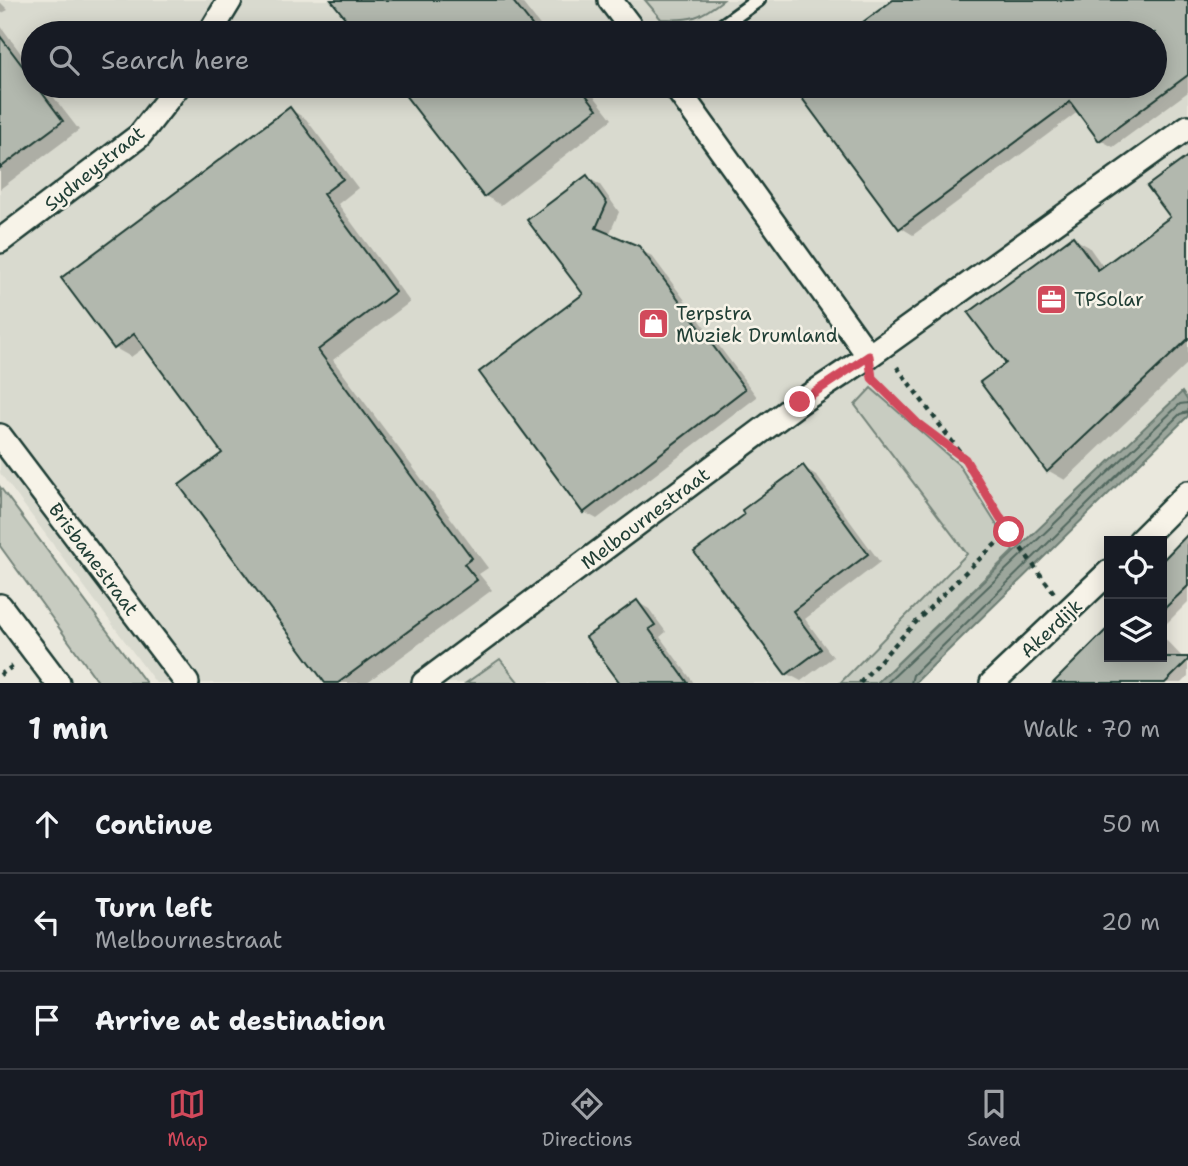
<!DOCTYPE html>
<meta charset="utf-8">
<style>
:root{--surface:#171b24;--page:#20242c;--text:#f1f3f6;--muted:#9ea1a6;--line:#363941;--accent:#d1495b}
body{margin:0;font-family:"Shantell Sans",sans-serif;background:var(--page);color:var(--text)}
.controls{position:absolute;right:21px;bottom:21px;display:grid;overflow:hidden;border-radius:0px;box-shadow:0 4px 18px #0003}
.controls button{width:63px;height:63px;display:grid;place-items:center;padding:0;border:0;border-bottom:2px solid var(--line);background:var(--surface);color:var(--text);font:35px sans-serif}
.stop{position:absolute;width:21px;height:21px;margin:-16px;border:5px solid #d1495b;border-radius:50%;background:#fff}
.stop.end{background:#d1495b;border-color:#fff;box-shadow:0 2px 7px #0008}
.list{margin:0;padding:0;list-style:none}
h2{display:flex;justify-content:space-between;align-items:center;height:91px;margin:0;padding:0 28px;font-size:30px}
h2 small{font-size:23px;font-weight:400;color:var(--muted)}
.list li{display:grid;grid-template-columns:46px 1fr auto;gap:21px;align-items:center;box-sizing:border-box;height:98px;padding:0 28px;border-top:2px solid var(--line)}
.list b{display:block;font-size:26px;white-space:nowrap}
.list p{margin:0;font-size:23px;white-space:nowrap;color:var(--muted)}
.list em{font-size:23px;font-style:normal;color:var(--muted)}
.icon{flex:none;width:38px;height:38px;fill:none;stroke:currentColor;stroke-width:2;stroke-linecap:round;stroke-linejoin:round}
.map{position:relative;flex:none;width:1188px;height:683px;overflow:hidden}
.search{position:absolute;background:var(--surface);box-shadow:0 4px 18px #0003;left:21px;right:21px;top:21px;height:77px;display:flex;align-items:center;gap:18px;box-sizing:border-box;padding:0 24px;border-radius:38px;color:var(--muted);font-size:26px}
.sheet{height:385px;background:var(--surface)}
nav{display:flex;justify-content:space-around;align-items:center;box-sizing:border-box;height:98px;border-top:2px solid var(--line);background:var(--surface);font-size:19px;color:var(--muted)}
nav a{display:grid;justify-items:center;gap:4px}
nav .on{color:var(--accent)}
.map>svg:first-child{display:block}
.built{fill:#d9dacf;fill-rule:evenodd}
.green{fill:#c8ccc1;stroke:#74847a;stroke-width:2}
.water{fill:#9ca69c;stroke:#6a7c72;stroke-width:2}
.shadow{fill:#0003}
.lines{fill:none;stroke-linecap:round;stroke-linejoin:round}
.shore{stroke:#51675e;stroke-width:2}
.building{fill:#b2b8ae;stroke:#1f3d34;stroke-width:2}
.service-casing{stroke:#1f3d34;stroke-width:18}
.minor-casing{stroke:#1f3d34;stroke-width:28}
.path{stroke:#1f3d34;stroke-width:4.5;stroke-dasharray:5 5;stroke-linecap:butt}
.service{stroke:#f7f3e8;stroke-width:12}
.minor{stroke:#f7f3e8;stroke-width:23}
.route{stroke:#d1495b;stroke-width:9}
.labels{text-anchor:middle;stroke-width:5;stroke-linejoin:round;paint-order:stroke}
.street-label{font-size:19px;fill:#1f3d34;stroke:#f7f3e8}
.poi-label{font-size:19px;fill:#1f3d34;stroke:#f7f3e8;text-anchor:start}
</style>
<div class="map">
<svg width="1188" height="683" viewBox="0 0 1188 683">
<rect width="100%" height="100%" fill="#eae8dd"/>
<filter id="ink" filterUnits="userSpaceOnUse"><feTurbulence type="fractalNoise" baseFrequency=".0143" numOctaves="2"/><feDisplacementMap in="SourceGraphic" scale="14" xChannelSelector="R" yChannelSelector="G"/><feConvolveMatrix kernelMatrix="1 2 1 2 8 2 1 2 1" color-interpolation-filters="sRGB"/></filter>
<g filter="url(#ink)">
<!-- built -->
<path class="built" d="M0,0H1188V401L900,683H156L0,473ZM33,33H1155V86H33Z"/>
<!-- green -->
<path class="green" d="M645,0H723C700,18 691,21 661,19Z
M871,388L959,465L1013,551L877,683H840L967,554L855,405Z
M0,487L146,683H99L0,546Z
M500,659L519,683H466Z"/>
<!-- water -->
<path class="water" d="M1182,392L1188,401V416L915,683H877Z"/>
<!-- shadow -->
<path class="shadow" d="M333,0H520L546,33H359Z
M897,0H1188V92L1113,147L1100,140L1079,111L913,235L900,227L795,86H1155V33H851Z
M0,2L8,10L0,14Z
M0,25L33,70V86H45L79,130L0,189Z
M400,86H586L612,119L501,205L485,196Z
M290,109L306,119L358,188L338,204L410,302L333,360L488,568L479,574L492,590L366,683H328L181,486L225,454L145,347L131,357L115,348Z
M1188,159V363L1065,480L1049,471L983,383L1008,364L1073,238L1089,247L1104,268L1173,217Z
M587,177L600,185L619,212L609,235L652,256L757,397L597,519L584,512Z
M803,467L816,475L880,562L805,619L833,657L801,681L788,674L696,552L747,515Z
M1188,538V602L1162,628V563Z
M637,602L649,609L666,632L660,637L694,683H622L588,638Z
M1109,630V657H1162V636L1188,663V677L1182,683H1056Z"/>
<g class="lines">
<!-- shore -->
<path class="shore" d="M887,683L1180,404L1188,403
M911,683L913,675L1180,414L1188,412"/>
</g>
<!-- building -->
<path class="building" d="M331,0H512L538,33H357Z
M893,0H1188V75L1099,141L1070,102L899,229L793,86H1155V33H848Z
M0,36L33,80V86H37L63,121L0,168Z
M398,86H579L597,109L484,197Z
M290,107L343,179L323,194L395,292L318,350L472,558L464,564L477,580L338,683H325L179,485L222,453L134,334L114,349L61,278Z
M1188,156V339L1047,472L980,382L1006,363L968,313L1073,236L1098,270L1170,217L1147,186Z
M587,175L607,203L596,228L639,246L745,389L583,513L479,372L583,294L527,220Z
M803,465L868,554L793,611L821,649L786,675L694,552L744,515L742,510Z
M1188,534V586L1162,611V561Z
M637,600L655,625L649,629L688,683H620L586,637Z
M1109,627V657H1188V660L1165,683H1053Z"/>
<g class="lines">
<defs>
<path id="service" d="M712,33L758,0"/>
<path id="minor" d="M610,0L635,33
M210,33L230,0
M0,241L139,136L178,86
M869,356L1188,127
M0,436L187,683
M1140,541L1188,493
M0,606L58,683
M424,683L800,402L869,356L675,86
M992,683L1109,572"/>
</defs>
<!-- service casing -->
<use href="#service" class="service-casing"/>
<!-- minor casing -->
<use href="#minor" class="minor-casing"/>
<!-- path -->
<path class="path" d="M897,367L965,459L1009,532L1054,593
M876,382L917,423L965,459
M0,675L13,666
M860,683C907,630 956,579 1009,532"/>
<!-- service -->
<use href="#service" class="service"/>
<!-- minor -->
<use href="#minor" class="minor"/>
</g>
</g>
<g class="lines" filter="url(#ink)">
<!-- route -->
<path class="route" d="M800,402L869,356L872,378L917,423L965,459L1009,532"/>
</g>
<!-- icons -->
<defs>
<symbol id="office-square" viewBox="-11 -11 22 22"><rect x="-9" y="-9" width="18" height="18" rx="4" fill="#d1495b" stroke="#f7f3e8"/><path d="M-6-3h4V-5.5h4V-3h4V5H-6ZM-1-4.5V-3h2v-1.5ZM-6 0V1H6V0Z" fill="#fff"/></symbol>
<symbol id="shop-square" viewBox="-11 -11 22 22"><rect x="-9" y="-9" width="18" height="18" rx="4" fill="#d1495b" stroke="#f7f3e8"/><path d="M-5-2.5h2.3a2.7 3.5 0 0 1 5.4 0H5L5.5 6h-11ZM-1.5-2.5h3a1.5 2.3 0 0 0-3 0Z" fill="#fff"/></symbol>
</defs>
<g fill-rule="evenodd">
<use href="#office-square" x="1034" y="282" width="35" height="35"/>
<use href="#shop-square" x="636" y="306" width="35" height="35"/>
</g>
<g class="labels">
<!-- street labels -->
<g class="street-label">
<text transform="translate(94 168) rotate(-39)" y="7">Sydneystraat</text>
<text transform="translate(645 518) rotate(-37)" y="7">Melbournestraat</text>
<text transform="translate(94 559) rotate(53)" y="7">Brisbanestraat</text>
<text transform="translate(1051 628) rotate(-43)" y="7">Akerdijk</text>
</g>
<!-- poi labels -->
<g class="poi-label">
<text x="1074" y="306">TPSolar</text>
<text x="676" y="320">Terpstra<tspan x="676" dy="22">Muziek Drumland</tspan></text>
</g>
</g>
</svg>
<div class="controls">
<button><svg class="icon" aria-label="locate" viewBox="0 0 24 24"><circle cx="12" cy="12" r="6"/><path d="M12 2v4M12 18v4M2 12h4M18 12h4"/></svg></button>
<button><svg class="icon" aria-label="layers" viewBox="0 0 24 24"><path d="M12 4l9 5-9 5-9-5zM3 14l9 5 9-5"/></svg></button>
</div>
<div class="stop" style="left:1009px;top:532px"></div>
<div class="stop end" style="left:800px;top:402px"></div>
<div class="search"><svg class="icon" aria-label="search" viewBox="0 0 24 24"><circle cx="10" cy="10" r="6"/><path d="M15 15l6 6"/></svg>Search here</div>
</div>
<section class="sheet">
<h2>1 min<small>Walk · 70 m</small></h2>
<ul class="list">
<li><svg class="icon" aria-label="ahead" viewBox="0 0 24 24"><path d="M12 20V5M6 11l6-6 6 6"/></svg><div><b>Continue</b></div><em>50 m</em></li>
<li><svg class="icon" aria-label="left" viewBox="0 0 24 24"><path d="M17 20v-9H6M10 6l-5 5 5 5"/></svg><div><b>Turn left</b><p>Melbournestraat</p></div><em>20 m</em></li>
<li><svg class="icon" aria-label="arrive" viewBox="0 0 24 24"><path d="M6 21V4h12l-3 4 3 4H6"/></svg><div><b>Arrive at destination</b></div></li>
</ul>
</section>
<nav>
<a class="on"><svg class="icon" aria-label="map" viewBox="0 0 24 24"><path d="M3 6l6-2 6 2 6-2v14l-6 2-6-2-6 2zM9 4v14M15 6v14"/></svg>Map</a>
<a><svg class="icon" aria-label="directions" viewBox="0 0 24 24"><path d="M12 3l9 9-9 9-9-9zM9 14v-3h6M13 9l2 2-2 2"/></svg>Directions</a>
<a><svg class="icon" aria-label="saved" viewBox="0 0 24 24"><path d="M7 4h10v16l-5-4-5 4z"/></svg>Saved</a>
</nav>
